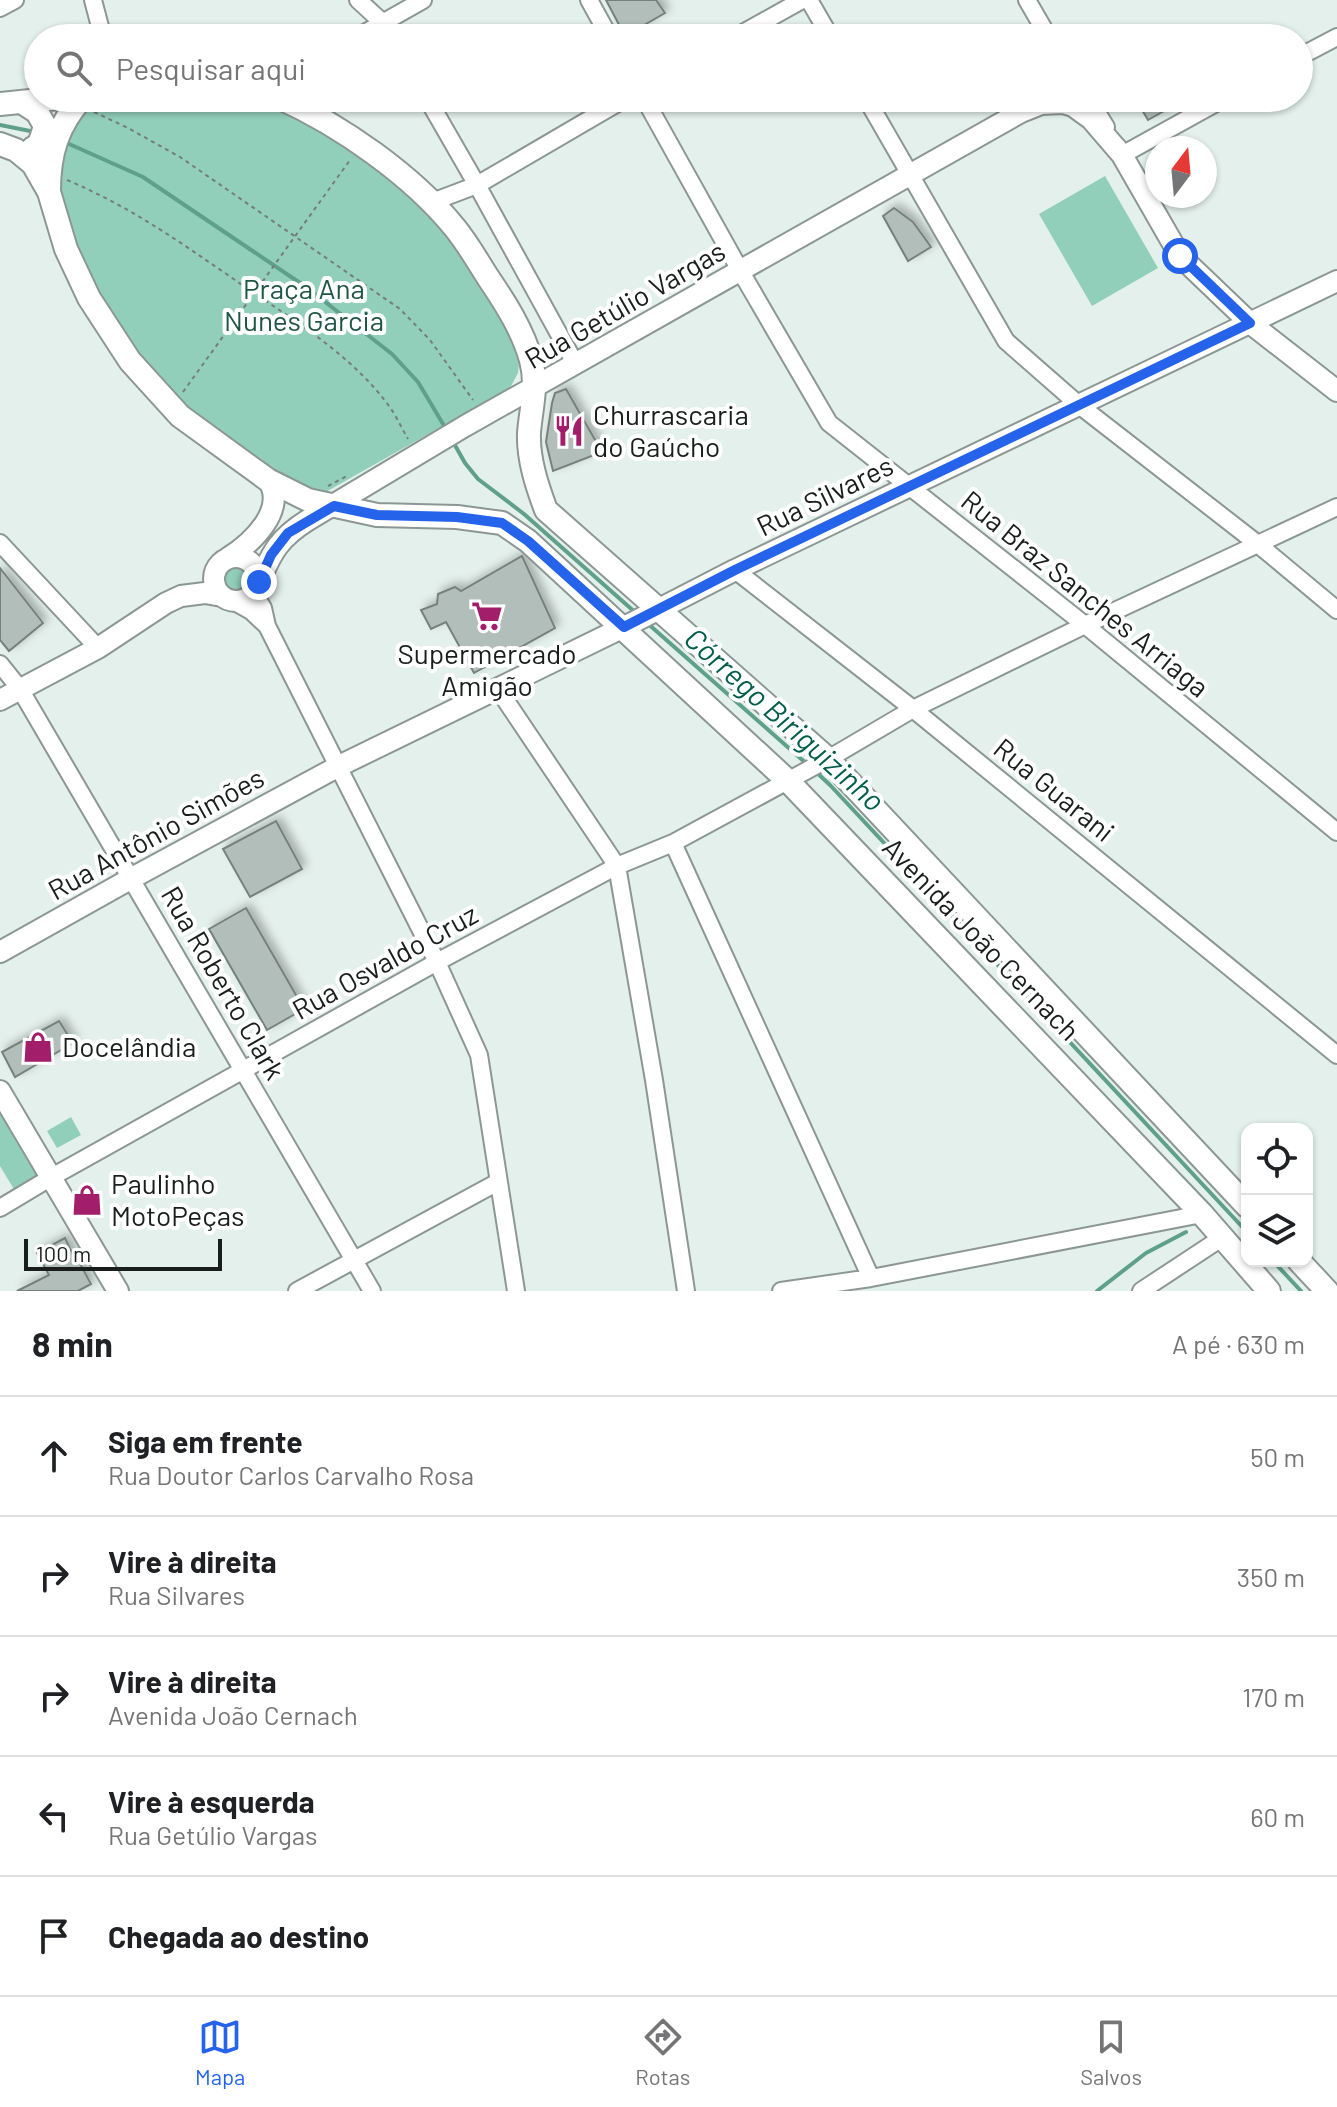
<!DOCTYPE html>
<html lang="pt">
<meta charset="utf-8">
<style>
:root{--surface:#fff;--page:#f6f6f6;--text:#202124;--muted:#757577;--line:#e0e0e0;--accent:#2563eb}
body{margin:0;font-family:Barlow,sans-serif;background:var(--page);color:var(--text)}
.controls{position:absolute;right:24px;bottom:24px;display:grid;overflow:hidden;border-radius:16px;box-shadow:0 2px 6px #0004}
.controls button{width:72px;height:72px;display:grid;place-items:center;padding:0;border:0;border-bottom:2px solid var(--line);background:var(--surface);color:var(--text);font:40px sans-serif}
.compass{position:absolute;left:1145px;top:136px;width:72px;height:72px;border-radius:50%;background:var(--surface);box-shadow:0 2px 6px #0004;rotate:16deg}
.scale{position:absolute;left:24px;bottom:20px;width:198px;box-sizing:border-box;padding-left:8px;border:4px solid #191e1c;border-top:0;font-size:22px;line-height:28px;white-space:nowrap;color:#191e1c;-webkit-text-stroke:6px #fff;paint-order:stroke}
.stop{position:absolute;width:24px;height:24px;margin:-18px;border:6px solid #2563eb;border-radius:50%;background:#fff}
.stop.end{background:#2563eb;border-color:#fff;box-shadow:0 2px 8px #0008}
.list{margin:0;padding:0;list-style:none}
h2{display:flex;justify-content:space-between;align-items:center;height:104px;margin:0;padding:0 32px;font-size:34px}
h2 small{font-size:26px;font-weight:400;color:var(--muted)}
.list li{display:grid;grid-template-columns:52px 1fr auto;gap:24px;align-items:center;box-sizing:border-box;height:120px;padding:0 32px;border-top:2px solid var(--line)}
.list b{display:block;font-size:30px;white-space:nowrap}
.list p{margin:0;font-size:26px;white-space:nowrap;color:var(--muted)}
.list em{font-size:26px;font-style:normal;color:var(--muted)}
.icon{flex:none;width:44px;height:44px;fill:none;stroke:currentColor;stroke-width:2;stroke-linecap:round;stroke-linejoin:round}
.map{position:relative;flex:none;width:1337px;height:1291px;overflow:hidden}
.search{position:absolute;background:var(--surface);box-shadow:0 2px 6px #0004;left:24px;right:24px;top:24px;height:88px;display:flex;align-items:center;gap:20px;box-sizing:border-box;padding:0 28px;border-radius:44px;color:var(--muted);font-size:30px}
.sheet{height:704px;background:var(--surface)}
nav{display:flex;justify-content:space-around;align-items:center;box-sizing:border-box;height:112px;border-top:2px solid var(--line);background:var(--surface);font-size:22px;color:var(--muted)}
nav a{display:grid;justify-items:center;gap:4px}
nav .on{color:var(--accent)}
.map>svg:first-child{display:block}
.green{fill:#92cfbb}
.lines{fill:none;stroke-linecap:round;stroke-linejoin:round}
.stream{stroke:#5fa08b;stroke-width:4}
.building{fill:#b2beba;stroke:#76817d;stroke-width:2;filter:url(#shadow)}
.minor-casing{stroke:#8c9793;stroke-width:20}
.tertiary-casing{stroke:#8c9793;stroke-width:24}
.secondary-casing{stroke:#8c9793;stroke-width:26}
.path{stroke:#757d7a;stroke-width:2;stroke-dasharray:4 4;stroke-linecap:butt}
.minor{stroke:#fff;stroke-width:16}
.tertiary{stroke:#fff;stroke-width:20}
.secondary{stroke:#fff;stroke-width:22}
.route{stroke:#2563eb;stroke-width:10}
.labels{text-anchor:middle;stroke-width:8;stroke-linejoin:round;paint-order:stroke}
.park-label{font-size:28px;fill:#205646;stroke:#fff}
.street-label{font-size:28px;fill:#191e1c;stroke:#fff}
.poi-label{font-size:28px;fill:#191e1c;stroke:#fff;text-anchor:start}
.water-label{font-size:30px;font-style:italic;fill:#015e4a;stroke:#fff}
</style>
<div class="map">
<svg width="1337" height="1291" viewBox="0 0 1337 1291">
<defs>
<filter id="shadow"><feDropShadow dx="4.5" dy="-4.5" stdDeviation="4" flood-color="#0004"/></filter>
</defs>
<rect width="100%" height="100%" fill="#e4f0eb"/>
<!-- green -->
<path class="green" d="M95,98H262L303,117L390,173L466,250L520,353L518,373L510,388L324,493L303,489L210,430L154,377L88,279L58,194L56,155L83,105Z
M1105,176L1158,268L1092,306L1039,214Z
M225 578a13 13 0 1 1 26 0a13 13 0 1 1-26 0Z
M0,1079L53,1168L15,1191L0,1166Z
M71,1117L81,1135L57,1148L47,1131Z"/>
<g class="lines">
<!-- stream -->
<path class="stream" d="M0,125L35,132
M67,143L143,177L306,287L392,354L418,382L446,429
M452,440L465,463L478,479L524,514L637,614
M646,622L808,765
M814,770L830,785L1247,1232
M1273,1261L1301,1291
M1097,1291L1146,1253L1186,1232"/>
</g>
<!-- building -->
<path class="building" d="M606,0H656L665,13L625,36Z
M1135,98H1187L1148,120Z
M894,208L913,222L931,247L908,261L883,216Z
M566,389L602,452L553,471L546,442L552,403L555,393Z
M522,556L555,628L474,673L446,622L431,629L421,610L437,604L438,594L455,587L461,591Z
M0,568L43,623L9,651L0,640Z
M276,821L302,869L250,897L223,849Z
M246,908L304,1009L267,1030L209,929Z
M59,1021L73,1043L15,1077L2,1052Z
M65,1238L76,1261L78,1260L91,1284L78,1291H17L49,1275L37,1253Z"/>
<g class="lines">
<defs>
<path id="minor" d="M93,0L103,38
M358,0L382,22L392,38
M589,0L610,38
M809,0L831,38
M1027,0L1049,38
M0,8L15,0
M356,38L423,0
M734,38L802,0
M1299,57L1337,37
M427,98L477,185L576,365
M644,98L741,272L829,423L1085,625L1337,832
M866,98L1006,341L1079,405L1259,545L1337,610
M1088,98L1106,127
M1118,147L1122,155L1225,98
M432,202L477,185L626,98
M0,543L98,648
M735,570L913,709L1337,1055
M254,593L263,608L267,626L437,962L479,1055L516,1291
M233,601L251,611L267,626
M0,664L20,689L372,1291
M498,689L617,866L654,1080L686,1291
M673,843L871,1278
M0,1208L50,1178L437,962L617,866L673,843L828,759L913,709L1085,625L1337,507
M297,1291L498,1182
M781,1291L871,1278L1202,1214
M1141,1291L1223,1237"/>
<path id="tertiary" d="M214 579a22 22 0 1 1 44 0a22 22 0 1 1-44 0Z
M228,558C252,543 288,509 268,480
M259,582C272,552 279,538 308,520L465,426L1021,112L1041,104L1063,103L1073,106L1091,119L1122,155L1180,256L1250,323L1337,391
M0,700L98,648L166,603L181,596L205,593L222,596
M0,952L132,878L339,766L632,623L735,570L1337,281
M0,1091L118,1291"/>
<path id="secondary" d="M280,98C342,126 413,176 455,228C468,244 478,262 489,279C506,304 523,331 531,360C538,387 531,407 529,433C528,459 537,486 546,510L828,759L1247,1206
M23,103L37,112L45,126C42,134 41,145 33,148
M0,104L59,98
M0,144L16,150L33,164L49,192L66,249L89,298L130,361L180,416L268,480L308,500L377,515L457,517L502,523L528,541L788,781L1202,1214L1269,1291
M49,191C49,154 57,126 82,98
M1299,1261L1327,1291"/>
</defs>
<!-- minor casing -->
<use href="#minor" class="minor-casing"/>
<!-- tertiary casing -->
<use href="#tertiary" class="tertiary-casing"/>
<!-- secondary casing -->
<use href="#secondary" class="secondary-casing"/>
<!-- path -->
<path class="path" d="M251,98L262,102
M94,112L128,128L180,157L400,309L430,340L473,400
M67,180C129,206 180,242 235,280C288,317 346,350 386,402C395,413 401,427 408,439
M183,392L350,160
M328,486L347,476"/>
<!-- minor -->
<use href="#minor" class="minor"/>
<!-- tertiary -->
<use href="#tertiary" class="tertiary"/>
<!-- secondary -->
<use href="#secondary" class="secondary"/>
</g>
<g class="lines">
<!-- route -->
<path class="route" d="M259,582L271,555L288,533L334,506L377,515L457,517L502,523L528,541L624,627L735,570L1250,323L1180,256"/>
</g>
<!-- icons -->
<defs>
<symbol id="restaurant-bare" viewBox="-9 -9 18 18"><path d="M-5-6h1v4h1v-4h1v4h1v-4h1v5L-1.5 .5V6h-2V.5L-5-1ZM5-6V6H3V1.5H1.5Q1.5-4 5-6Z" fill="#a21d6a" stroke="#fff" stroke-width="2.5" paint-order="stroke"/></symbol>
<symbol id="supermarket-bare" viewBox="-9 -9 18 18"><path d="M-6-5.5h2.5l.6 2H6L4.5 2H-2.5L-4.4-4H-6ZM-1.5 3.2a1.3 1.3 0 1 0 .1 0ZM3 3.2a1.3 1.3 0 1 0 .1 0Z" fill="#a21d6a" stroke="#fff" stroke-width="2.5" paint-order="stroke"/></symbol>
<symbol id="shop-bare" viewBox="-9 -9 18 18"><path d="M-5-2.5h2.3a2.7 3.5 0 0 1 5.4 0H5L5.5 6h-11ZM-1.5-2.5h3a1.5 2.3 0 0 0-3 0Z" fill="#a21d6a" stroke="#fff" stroke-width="2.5" paint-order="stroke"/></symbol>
</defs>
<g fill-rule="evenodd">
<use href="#restaurant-bare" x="547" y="409" width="44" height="44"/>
<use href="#supermarket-bare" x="465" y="594" width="44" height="44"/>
<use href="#shop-bare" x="16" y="1025" width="44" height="44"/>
<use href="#shop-bare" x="65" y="1178" width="44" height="44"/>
</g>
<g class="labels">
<!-- park labels -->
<g class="park-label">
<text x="304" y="299">Praça Ana<tspan x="304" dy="32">Nunes Garcia</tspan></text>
</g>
<!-- street labels -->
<g class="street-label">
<text transform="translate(625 305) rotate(-30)" y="10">Rua Getúlio Vargas</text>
<text transform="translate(825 496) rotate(-26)" y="10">Rua Silvares</text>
<text transform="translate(1085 594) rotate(39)" y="10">Rua Braz Sanches Arriaga</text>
<text transform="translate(1054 790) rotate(39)" y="10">Rua Guarani</text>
<text transform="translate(156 834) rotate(-29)" y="10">Rua Antônio Simões</text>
<text transform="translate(981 939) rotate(46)" y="10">Avenida João Cernach</text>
<text transform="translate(385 962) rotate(-29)" y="10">Rua Osvaldo Cruz</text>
<text transform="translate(223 983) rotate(60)" y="10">Rua Roberto Clark</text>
</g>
<!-- poi labels -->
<g class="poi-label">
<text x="593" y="425">Churrascaria<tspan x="593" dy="32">do Gaúcho</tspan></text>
<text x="487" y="664" text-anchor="middle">Supermercado<tspan x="487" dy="32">Amigão</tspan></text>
<text x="62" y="1057">Docelândia</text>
<text x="111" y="1194">Paulinho<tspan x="111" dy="32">MotoPeças</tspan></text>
</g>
<!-- water labels -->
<g class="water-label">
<text transform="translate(784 720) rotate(42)" y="10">Córrego Biriguizinho</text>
</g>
</g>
</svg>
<div class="controls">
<button><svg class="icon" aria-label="locate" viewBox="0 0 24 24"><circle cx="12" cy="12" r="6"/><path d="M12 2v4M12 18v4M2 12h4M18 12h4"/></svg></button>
<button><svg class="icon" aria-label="layers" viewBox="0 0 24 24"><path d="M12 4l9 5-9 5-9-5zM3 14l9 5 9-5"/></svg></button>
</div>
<svg class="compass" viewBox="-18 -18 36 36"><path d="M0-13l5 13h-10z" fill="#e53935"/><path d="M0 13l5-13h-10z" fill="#757577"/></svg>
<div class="scale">100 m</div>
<div class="stop" style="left:1180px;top:256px"></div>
<div class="stop end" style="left:259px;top:582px"></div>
<div class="search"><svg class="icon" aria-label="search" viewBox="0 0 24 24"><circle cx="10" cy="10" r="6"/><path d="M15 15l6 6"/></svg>Pesquisar aqui</div>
</div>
<section class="sheet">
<h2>8 min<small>A pé · 630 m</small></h2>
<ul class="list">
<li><svg class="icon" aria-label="ahead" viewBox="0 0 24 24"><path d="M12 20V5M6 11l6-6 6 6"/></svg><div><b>Siga em frente</b><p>Rua Doutor Carlos Carvalho Rosa</p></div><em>50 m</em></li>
<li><svg class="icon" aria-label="right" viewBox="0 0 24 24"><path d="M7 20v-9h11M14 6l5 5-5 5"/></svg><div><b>Vire à direita</b><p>Rua Silvares</p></div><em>350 m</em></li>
<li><svg class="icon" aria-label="right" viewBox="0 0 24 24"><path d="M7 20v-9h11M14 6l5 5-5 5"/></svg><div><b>Vire à direita</b><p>Avenida João Cernach</p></div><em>170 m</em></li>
<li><svg class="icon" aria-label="left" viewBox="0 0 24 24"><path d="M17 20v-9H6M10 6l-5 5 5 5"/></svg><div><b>Vire à esquerda</b><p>Rua Getúlio Vargas</p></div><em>60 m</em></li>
<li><svg class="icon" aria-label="arrive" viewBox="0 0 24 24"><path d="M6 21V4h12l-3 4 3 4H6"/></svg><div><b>Chegada ao destino</b></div></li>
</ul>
</section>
<nav>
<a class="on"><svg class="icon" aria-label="map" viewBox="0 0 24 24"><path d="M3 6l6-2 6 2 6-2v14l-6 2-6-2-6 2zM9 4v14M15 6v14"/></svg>Mapa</a>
<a><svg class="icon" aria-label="directions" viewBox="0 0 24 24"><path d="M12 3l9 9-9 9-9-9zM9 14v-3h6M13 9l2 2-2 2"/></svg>Rotas</a>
<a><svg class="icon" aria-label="saved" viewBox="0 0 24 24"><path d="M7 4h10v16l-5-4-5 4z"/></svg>Salvos</a>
</nav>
